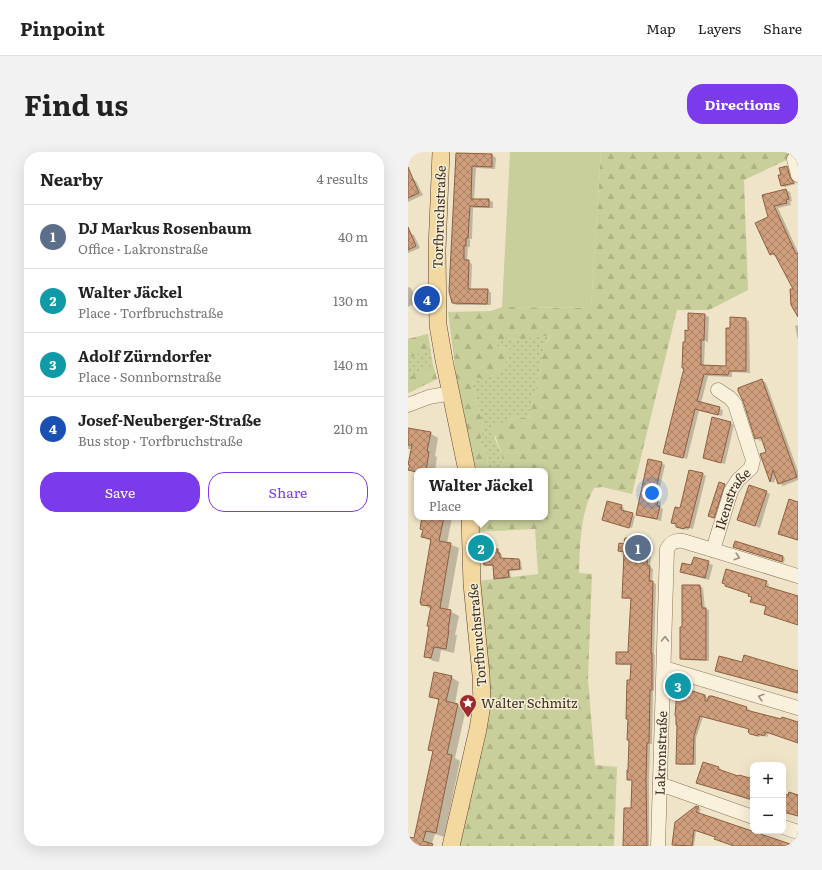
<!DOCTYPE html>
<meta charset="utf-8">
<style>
:root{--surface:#fff;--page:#f2f2f2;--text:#222;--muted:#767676;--line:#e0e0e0;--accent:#7c3aed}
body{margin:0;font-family:Literata,serif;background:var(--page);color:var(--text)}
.controls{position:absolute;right:12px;bottom:12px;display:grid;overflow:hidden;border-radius:8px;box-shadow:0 4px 16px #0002}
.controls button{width:36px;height:36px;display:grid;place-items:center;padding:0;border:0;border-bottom:1px solid var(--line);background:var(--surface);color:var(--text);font:20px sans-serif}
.you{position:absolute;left:244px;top:341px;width:14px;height:14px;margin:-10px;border:3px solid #fff;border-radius:50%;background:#1a73e8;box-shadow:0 0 0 6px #1a73e833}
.badge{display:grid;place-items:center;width:26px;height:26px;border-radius:50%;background:var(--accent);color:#fff;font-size:13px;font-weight:700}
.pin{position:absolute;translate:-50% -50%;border:2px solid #fff;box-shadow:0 1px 4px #0006}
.popup{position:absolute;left:6px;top:316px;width:134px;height:52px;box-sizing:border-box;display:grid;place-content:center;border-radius:8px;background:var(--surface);filter:drop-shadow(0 1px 3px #0005);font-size:13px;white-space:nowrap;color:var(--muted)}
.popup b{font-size:15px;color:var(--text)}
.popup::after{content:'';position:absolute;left:50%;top:100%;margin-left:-8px;border:8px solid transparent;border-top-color:var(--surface)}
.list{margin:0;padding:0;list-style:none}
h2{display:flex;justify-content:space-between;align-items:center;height:52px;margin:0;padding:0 16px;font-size:17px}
h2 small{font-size:13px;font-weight:400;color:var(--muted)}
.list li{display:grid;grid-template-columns:26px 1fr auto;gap:12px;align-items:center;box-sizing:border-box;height:64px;padding:0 16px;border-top:1px solid var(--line)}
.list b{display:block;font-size:15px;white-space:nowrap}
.list p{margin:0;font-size:13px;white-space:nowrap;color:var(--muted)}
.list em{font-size:13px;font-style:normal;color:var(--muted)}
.actions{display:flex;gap:8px;padding:12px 16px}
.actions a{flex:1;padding:9px 0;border:1px solid var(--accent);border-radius:16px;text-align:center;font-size:14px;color:var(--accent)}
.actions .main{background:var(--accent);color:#fff}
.map{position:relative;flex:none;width:390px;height:694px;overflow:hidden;border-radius:16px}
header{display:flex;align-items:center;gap:24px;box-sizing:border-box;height:56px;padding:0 20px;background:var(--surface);border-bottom:1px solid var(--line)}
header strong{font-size:19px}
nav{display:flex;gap:22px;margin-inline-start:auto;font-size:14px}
.intro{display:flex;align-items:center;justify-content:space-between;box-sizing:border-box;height:96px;padding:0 24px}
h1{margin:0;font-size:28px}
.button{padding:10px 18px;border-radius:16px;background:var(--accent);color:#fff;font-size:14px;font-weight:700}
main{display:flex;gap:24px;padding:0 24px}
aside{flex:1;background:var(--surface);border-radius:16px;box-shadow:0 4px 16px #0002}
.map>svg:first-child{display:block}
.grass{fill:url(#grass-dots)}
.forest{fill:url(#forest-firs)}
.pitch{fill:#c9cf9b}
.shadow{fill:#0003}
.building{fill:url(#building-cross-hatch);stroke:#8d5f41}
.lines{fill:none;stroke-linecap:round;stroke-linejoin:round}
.minor-casing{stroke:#8d765c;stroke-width:15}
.major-casing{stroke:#5b4430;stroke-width:18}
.minor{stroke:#faf1dc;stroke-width:14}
.major{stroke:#f3d9a0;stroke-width:17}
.oneway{stroke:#9c907e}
.labels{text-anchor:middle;stroke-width:3;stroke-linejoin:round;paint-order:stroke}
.street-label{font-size:13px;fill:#3d2e20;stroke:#f7eed8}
.poi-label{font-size:13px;fill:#3d2e20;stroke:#f7eed8;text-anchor:start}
</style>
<header>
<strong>Pinpoint</strong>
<nav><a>Map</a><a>Layers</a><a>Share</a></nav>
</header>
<div class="intro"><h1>Find us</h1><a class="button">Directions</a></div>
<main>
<aside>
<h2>Nearby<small>4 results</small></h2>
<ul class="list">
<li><span class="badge" style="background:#5c6f8a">1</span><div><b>DJ Markus Rosenbaum</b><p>Office · Lakronstraße</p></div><em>40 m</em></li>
<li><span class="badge" style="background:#0f9aa8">2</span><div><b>Walter Jäckel</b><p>Place · Torfbruchstraße</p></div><em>130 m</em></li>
<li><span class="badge" style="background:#0f9aa8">3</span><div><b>Adolf Zürndorfer</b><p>Place · Sonnbornstraße</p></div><em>140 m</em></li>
<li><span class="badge" style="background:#1a4fb4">4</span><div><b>Josef-Neuberger-Straße</b><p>Bus stop · Torfbruchstraße</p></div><em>210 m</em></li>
</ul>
<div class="actions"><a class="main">Save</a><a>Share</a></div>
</aside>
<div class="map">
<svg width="390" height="694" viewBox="0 0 390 694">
<defs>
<pattern id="grass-dots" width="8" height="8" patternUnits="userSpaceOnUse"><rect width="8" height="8" fill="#c9cf9b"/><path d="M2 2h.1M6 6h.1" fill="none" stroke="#aeb285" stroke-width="1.8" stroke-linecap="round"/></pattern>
<pattern id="forest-firs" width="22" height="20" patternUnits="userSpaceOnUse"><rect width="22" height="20" fill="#c9cf9b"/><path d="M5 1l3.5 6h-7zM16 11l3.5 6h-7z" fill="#aeb285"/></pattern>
<pattern id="building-cross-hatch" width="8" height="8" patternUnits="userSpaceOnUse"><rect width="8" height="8" fill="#cf9f7d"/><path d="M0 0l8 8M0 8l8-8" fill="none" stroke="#a98266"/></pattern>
</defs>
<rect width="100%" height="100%" fill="#f0e4c8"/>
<!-- grass -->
<path class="grass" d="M20,182L25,213L29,227L0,241V187Z
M143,182L136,195L132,220L121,266L106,265L86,285L94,303L95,319H79L80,305L72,291L75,273L64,231L67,226H80L90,220L103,203L100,195L94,196L85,193L87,188L99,186L108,188Z"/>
<!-- forest -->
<path class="forest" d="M193,0H389L383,6L336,28L340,138L301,158H269L224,342L194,335L186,336C172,362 172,392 171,421L184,422L180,527L187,613L209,615L206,694H48L75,581L69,429L130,422L127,377L66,380V365H137V319H95L94,303L85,278L87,271H100L106,265L121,266L132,220L136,195L143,183L108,188L99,186L87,189L85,193L94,196L100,195L103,199V203L90,220L80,226H67L64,231L75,273L72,291L80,305L79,319H64L47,215L40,160L83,159L94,155L183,156Z
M20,182L21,196L0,207V187Z
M25,213L29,227L0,241V226Z"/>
<!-- pitch -->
<path class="pitch" d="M102,0H193L183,156L94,155Z"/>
<!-- shadow -->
<path class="shadow" d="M49,2L84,3L88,6L87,17L68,16L66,48H81L85,50V56H65L64,87H62V95H60L59,109L64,112L63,138H80L83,141V153H48L44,150Z
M379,15L381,17L384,28L388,32L377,35L374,34V23Z
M4,27L8,29L15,43L0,50V28Z
M378,38L382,40L384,49L382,50L383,53L370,56L390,100V102H388L390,104V163L386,137L369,103L367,104L362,102L361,66L355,44Z
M0,81H2L6,83L12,96L0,101Z
M0,135L3,136L9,150L0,155Z
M281,162L297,163L301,165L300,190L297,189L296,215H319L323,177L337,167L341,169L342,221L324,220V225L300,224L293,251L315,258L314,264L291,259L279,307L256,300L277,217L275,216L278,191L281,180Z
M390,173V188L387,174Z
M354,228L358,231L390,319V328L375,334L371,331L368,324L366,331L362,329L353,303L359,301L355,288L352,289L348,286L331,237Z
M322,271L326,273L317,312L296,306Z
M0,277L22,281L30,286L27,304L29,305L27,319H9V322L2,318L4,297H0Z
M253,311L257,313L249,348L253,350L252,355L255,357L253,369L233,364L229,362Z
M295,322L298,324L285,377L281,376L280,378L272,376L269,374V373L264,370Z
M312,331L320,334L308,367L301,364Z
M358,340L362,342L352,376L331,368Z
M9,342V356L7,355Z
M390,351V389L372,382Z
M213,354L216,356L215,360L227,364L224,376L195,368Z
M15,365H42L44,366L39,391L51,396L40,458L51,464L47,483H49L46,501L33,498L31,510L25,509L17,504L22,475L23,457L14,452L24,390L15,385Z
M218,388L241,389L244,391L242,415L245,417L244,430L248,432L246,503H247L246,539H245L244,592H242L241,631V694H216L224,657L225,629L220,627L224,513H212L209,511L221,501L224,447H218L215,446L217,401L211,399L217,393Z
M328,390L375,405L377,406L376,411L328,396L326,395Z
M89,398L94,403V407L111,408L113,409L114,418L102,419L103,426L90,427L87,426L86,414H79L77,413Z
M286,406L305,413L301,428L277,421L273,419L283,415Z
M358,430L361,432L360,436L390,445V473L359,455L346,451L345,445L342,442L318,434Z
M292,434L295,436L297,457L301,458V509L276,508L273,507L275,476Z
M334,511L390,520V541L387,540V541L311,520Z
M43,525L51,530L47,552L58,557L47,606L52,609L36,685L27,682L23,694H0V686L7,688L26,600L21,597L32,549L22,544Z
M297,544L301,546L303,545L339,556L342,558L341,559L390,571V591L361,581L359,585L353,583L352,585L346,583L341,580L342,577L295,565L288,586V613H272L269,611Z
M311,616L313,617V619L345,630V649L292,632Z
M290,656L293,657L291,662L387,694H326L310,688L307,687L308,685L288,679L286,694H267L265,693Z"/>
<!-- building -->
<path class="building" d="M48,1L84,2V15L64,14L63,47H81V55L62,54L60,86H58V94L56,93V108H61L60,137H80L79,152L44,151L41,139Z
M379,14L382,25L386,31L373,34L370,23H373L371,16Z
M0,15L11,41L0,46Z
M378,37L381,47L378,48L379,51L366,54L388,102L390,101V165L383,153L382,137H385L366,101L362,103L347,71L360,65L354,43Z
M0,75L8,94L0,98Z
M280,161L297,162L296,188H293V213L318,214V176H322V165L338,166V219H321L320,223L296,222L289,249L312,255L310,263L287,257L275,306L255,301L276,216H274L275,190H277V178L280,179Z
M354,227L389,325L370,332L365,318L362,330L352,302L358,300L353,285L347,287L335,249L330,239V236Z
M304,265L323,270L313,311L295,306Z
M0,276L23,280L19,299L21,300L18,319L9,320L0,318L2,313H0L4,293H0Z
M240,307L254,310L246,346L250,347L249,354H252L249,367L228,363Z
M281,318L295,321L281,376L277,375L276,377L268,375V372L263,371L267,355L272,356Z
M311,330L317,332L306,366L300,364Z
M341,333L359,339L347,374L329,368Z
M381,347L390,350V388L370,382Z
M199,349L214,353L213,358L225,361L221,376L194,368Z
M14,365H36L31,389L43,391L32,456L43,458L40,478H41L38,497L26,495L23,506L16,505L21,474H19L23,454L13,453V451H12L23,387L13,385L15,378L12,377Z
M217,386L241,388L239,413L242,414L241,429H245L243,501H244V538H242L241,591H239L238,628L239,694H215L216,656H223L224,628H219V618H220L221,588H219L220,567H218L219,528H222L223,512H208V500H220L221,480L223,446H214L216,400L210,399L211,391L216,392Z
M327,389L375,404L374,410L325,395Z
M90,397V401H92V406L111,407L112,417L100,418L101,425L86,427L85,413H76L75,398Z
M286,405L301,409L297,426L272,420L274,411L283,413Z
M318,417L359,429L357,434L390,444V473L356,462L358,454L342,450L344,445L340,444L341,442L317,434V432L314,431Z
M274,433H292L294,456H298V508L272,507V475H274Z
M336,503L390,519V541L307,519L311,504L334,510Z
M26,520L44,524L38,549L50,552L39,602L44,603L28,681L18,679L15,689L25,692L24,694H0V685L6,686L25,599L20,598L31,547L21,545Z
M266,533L297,543V549H299L301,544H304L339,555L338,558L373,567L374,565L390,570V591L358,580L356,584L350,582V584L342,582L340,580L341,577L292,564L286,584L285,612H268L269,573H268V565L267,563L269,539Z
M295,610L311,615L310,617L330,624L331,623L345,627V648L288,631Z
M381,640L390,643V664L375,660V642L380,643Z
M288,654L291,655L288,660L385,693V694H326L306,687L307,685L286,678L284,694L264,693L267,670Z"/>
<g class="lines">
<defs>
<g id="minor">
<path d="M386,7L390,23"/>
<path d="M0,253L21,245L43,241"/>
<path id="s1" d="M305,398L323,339L330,328L343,316L345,308L327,252L322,246L310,238"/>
<path d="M256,516L390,556"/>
<path d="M252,632L345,665"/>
<path d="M375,675L390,680"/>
<path id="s2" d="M250,694L259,397C263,390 267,388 275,389L390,424"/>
</g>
<path id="major" d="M33,0L29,98L30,173L36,208L59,319
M43,694L70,577L74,553L73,523L64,432L62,365"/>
</defs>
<!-- minor casing -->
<use href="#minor" class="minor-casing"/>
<!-- major casing -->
<use href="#major" class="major-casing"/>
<!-- minor -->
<use href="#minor" class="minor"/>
<!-- major -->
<use href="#major" class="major"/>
</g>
<!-- one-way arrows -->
<defs><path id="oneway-chevron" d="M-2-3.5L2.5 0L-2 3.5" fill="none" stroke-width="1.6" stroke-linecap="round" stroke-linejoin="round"/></defs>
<g class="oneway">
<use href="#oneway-chevron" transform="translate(329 405) rotate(17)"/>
<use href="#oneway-chevron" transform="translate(257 487) rotate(-89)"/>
<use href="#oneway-chevron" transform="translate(353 545) rotate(-163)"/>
</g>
<!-- icons -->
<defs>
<symbol id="sight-pin" viewBox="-11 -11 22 30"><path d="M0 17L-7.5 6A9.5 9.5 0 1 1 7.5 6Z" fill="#9e2a2b" stroke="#f7eed8"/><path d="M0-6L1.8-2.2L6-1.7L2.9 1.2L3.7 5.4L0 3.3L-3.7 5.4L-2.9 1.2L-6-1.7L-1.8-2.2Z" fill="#fff"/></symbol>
</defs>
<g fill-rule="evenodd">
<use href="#sight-pin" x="50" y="541" width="20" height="27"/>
</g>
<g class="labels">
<!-- street labels -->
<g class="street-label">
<text transform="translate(31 65) rotate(-88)" y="5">Torfbruchstraße</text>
<text dy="5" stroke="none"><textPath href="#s1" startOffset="55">Ikenstraße</textPath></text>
<text transform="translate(69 483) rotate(-95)" y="5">Torfbruchstraße</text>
<text dy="5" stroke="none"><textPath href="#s2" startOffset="93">Lakronstraße</textPath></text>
</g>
<!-- poi labels -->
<g class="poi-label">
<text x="73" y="556">Walter Schmitz</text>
</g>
</g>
</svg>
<div class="controls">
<button>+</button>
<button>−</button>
</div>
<div class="you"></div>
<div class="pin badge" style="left:230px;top:396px;background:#5c6f8a">1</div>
<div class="pin badge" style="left:73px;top:396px;background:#0f9aa8">2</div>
<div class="popup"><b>Walter Jäckel</b>Place</div>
<div class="pin badge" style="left:270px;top:534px;background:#0f9aa8">3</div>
<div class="pin badge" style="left:19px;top:147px;background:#1a4fb4">4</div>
</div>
</main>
